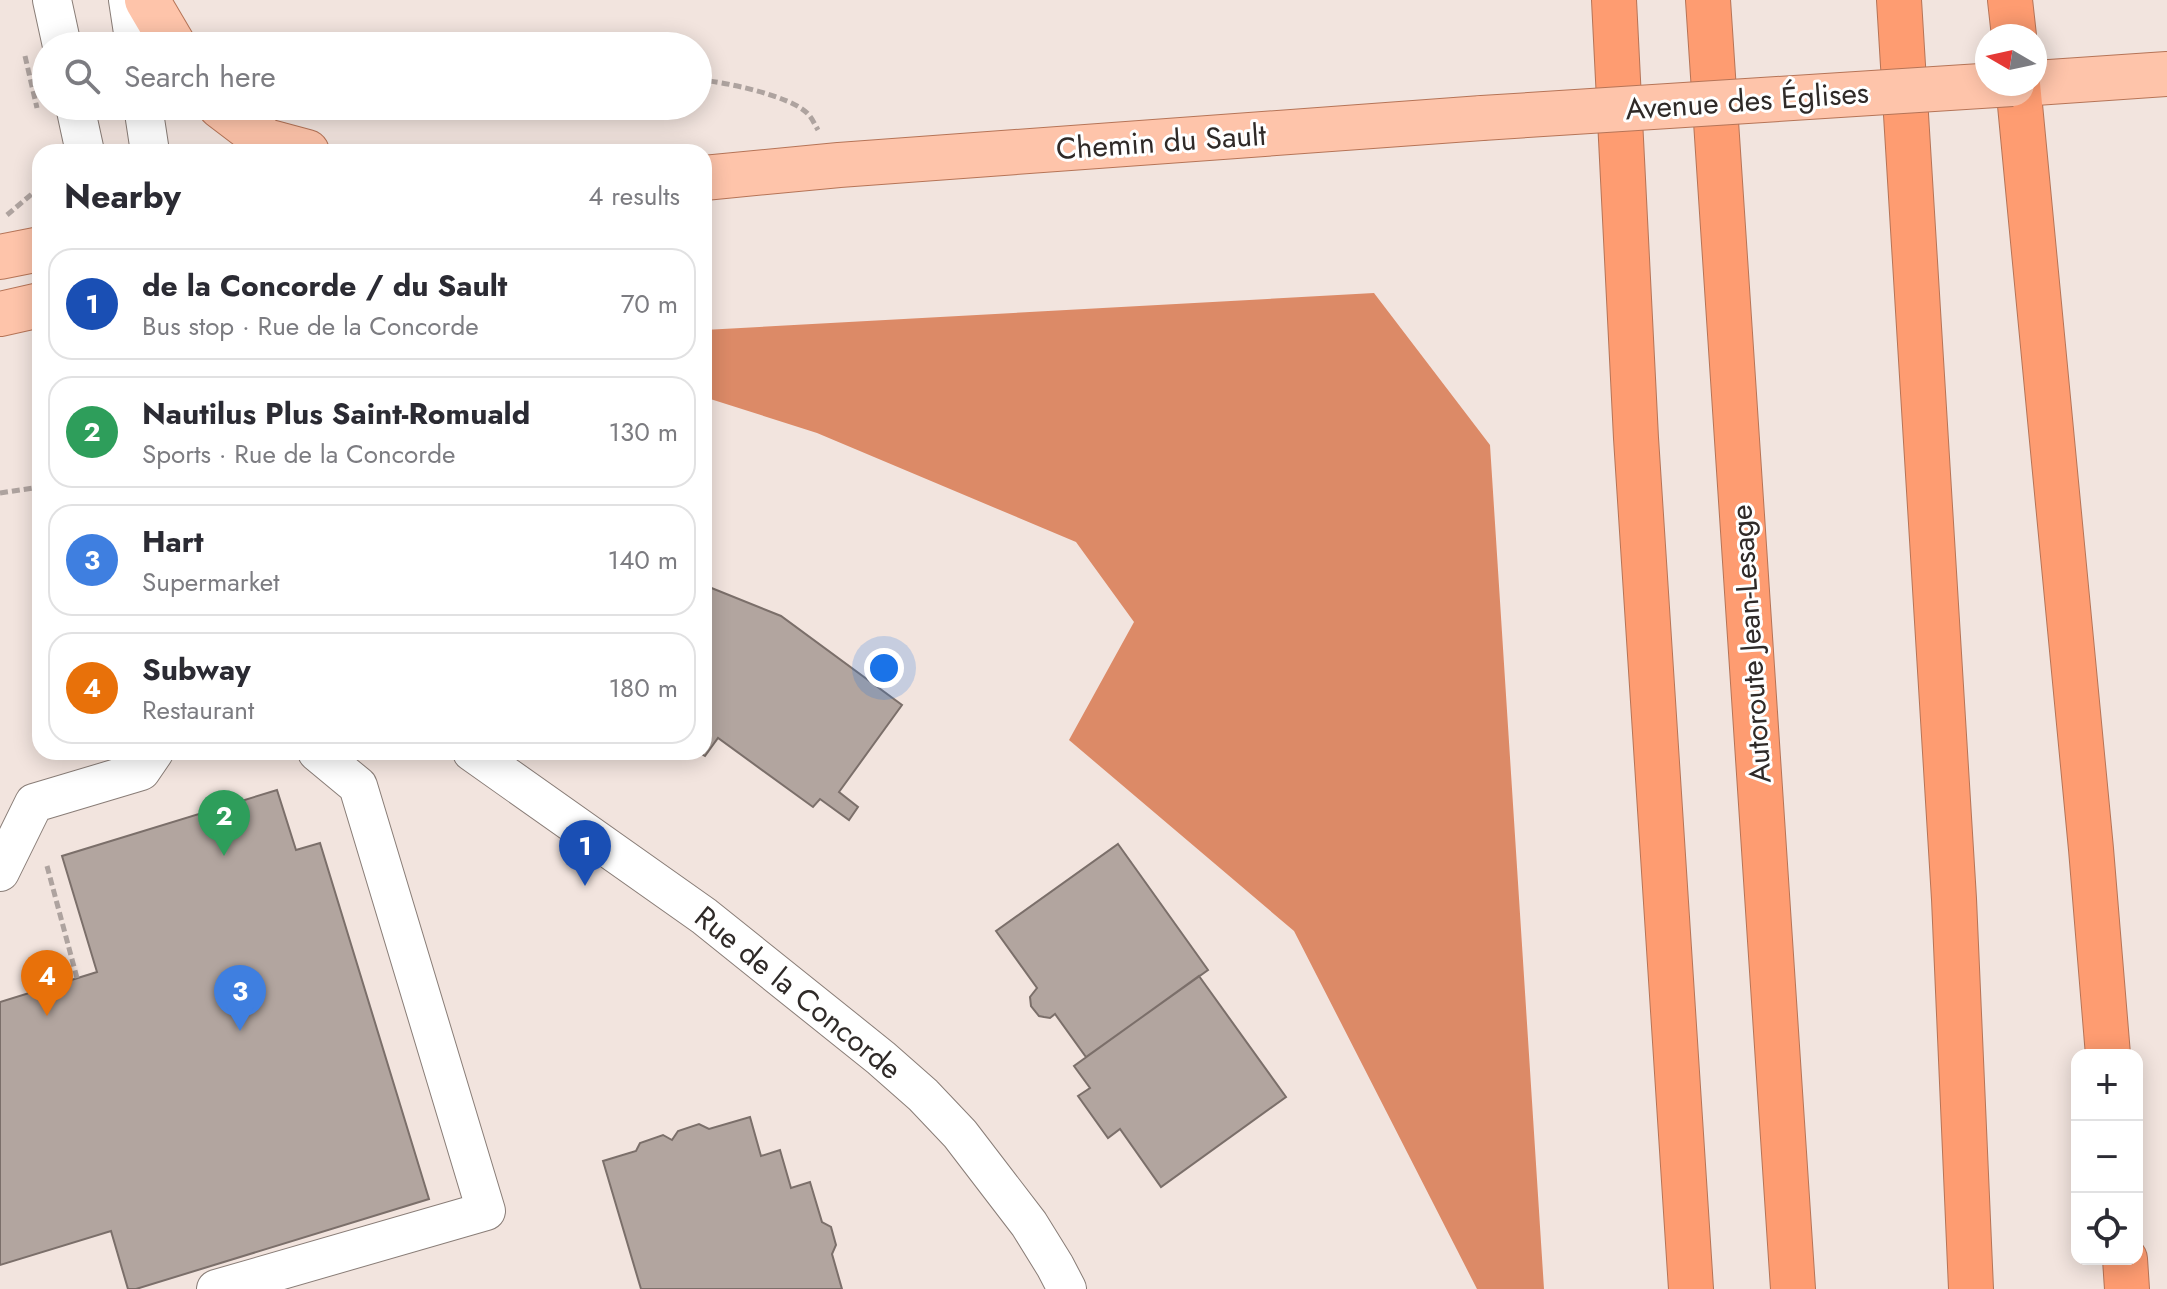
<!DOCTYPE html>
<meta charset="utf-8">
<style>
:root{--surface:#fff;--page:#f2f2f3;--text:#2b2b33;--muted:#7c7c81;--line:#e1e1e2;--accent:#d93025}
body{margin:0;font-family:Jost,sans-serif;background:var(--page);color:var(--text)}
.controls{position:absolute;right:24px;bottom:24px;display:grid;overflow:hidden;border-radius:16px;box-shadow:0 4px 20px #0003}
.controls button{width:72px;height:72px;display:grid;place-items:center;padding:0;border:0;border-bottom:2px solid var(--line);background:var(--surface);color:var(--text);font:40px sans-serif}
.compass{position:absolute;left:1975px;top:24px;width:72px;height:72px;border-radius:50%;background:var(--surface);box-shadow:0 4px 20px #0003;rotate:279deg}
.you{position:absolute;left:884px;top:668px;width:28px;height:28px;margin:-20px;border:6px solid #fff;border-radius:50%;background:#1a73e8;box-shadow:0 0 0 12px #1a73e833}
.badge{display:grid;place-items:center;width:52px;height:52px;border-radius:50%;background:var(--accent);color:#fff;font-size:26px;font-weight:700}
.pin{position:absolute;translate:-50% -66px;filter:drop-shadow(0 2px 4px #0008)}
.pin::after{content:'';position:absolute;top:42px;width:28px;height:24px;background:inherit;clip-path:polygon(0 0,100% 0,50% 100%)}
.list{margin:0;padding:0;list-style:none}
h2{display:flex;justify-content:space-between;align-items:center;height:104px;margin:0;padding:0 32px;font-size:34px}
h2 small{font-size:26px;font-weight:400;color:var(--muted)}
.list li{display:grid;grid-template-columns:52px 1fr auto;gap:24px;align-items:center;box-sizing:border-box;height:112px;margin:0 16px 16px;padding:0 16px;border:2px solid var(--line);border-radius:24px}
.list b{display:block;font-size:30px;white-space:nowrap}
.list p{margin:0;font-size:26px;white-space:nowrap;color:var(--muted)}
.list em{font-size:26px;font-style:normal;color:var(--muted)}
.icon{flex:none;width:44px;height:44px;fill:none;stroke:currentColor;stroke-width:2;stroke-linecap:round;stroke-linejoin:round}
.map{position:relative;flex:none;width:2167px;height:1289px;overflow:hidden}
.search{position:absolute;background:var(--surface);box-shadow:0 4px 20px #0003;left:32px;top:32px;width:680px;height:88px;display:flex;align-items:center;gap:20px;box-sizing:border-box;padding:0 28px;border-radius:44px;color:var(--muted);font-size:30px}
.panel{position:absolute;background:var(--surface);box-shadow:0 4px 20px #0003;left:32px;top:144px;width:680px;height:616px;border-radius:24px}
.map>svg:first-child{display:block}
.forest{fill:#dc8a67}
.building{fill:#b2a59f;stroke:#7b6f6a;stroke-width:2}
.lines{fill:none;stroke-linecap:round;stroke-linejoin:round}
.minor-casing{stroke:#897d77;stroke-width:40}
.major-casing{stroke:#b67457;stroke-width:46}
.highway-casing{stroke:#b67457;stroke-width:46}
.path{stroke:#aea39f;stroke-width:5;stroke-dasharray:8 4;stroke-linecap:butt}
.minor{stroke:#fff;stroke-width:38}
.major{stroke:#fec4aa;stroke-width:44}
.highway{stroke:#fe9c71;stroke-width:44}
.major-bridge-casing{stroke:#b67457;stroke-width:46;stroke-linecap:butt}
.major-bridge{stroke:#fec4aa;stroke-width:44}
.labels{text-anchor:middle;stroke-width:6;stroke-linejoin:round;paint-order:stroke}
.street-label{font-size:30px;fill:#2f2a28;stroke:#fff}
</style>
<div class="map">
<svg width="2167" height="1289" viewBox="0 0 2167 1289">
<rect width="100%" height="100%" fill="#f2e4de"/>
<!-- forest -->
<path class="forest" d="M1374,293L1490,445L1544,1289H1477L1294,931L1069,740L1134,622L1076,542L817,433L704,397V330Z"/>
<!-- building -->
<path class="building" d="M704,585L781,616L902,705L839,792L858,807L849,820L820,799L813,807L718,738L705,756L698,752H704Z
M277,790L296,850L320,843L429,1199L136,1289H128L111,1231L0,1265V1002L97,972L62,856Z
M1118,844L1208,970L1086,1057L1055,1014L1050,1018L1044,1017L1039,1016L1031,1006L1030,997L1037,988L996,931Z
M1199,976L1286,1097L1161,1187L1120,1129L1108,1138L1078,1096L1090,1088L1074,1066Z
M750,1117L761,1156L780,1150L791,1188L810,1182L822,1222L831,1227L836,1245L832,1254L842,1289H641L603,1161L636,1151L640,1143L663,1135L672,1140L678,1131L699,1124L709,1129Z"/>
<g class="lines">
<defs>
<path id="minor" d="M52,0L62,46
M128,0L135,46
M75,106L85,152
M143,106L150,152
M472,752L704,916L881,1058L923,1095L960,1134L1029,1224L1055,1266L1067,1289
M0,872L34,803L141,771L154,752
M216,1289L486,1211L358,786L317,752"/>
<path id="major" d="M147,0L174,46
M2035,83L2167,74
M220,106L266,141L307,152
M704,178L839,165L1482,118
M0,257L40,249
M0,314L40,305"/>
<path id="highway" d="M1614,0L1636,438L1691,1289
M1708,0L1793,1289
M1899,0L1954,899L1971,1289
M2010,0L2014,36
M2018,84L2091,849L2108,1055
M2125,1259L2127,1289"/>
</defs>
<!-- minor casing -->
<use href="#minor" class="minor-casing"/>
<!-- major casing -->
<use href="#major" class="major-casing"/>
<!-- highway casing -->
<use href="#highway" class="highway-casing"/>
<!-- path -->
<path class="path" d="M25,56L37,108
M698,80C722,81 792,96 808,114C812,118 815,125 818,130
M7,215L40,187
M0,493L40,487
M47,866L77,978"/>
<!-- minor -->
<use href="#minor" class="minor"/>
<!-- major -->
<use href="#major" class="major"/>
<!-- highway -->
<use href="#highway" class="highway"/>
<defs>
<path id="major-bridge" d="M1482,118L2012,84"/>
</defs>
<!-- major-bridge casing -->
<use href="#major-bridge" class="major-bridge-casing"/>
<!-- major-bridge -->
<use href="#major-bridge" class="major-bridge"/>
</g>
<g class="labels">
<!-- street labels -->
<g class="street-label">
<text transform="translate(1747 101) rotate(-4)" y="10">Avenue des Églises</text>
<text transform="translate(1161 142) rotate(-4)" y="10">Chemin du Sault</text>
<text transform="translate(1751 644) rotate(-94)" y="10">Autoroute Jean-Lesage</text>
<text transform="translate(798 993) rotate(39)" y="10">Rue de la Concorde</text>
</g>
</g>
</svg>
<div class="controls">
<button>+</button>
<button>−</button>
<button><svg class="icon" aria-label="locate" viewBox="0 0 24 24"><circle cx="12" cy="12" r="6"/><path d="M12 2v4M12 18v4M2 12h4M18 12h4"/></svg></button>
</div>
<svg class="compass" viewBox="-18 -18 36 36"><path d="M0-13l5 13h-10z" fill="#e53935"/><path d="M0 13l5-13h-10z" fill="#7c7c81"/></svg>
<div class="you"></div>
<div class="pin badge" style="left:585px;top:886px;background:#1a4fb4">1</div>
<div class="pin badge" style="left:224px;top:856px;background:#2e9e5b">2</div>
<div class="pin badge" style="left:240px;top:1031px;background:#3f7fe0">3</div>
<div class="pin badge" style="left:47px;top:1016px;background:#e8710a">4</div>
<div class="search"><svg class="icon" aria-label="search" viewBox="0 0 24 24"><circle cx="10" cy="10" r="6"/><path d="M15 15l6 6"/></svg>Search here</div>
<section class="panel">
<h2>Nearby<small>4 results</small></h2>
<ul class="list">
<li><span class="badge" style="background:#1a4fb4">1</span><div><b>de la Concorde / du Sault</b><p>Bus stop · Rue de la Concorde</p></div><em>70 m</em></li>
<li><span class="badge" style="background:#2e9e5b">2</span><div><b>Nautilus Plus Saint-Romuald</b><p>Sports · Rue de la Concorde</p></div><em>130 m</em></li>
<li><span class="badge" style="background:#3f7fe0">3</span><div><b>Hart</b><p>Supermarket</p></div><em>140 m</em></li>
<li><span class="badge" style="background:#e8710a">4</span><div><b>Subway</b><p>Restaurant</p></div><em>180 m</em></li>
</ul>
</section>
</div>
